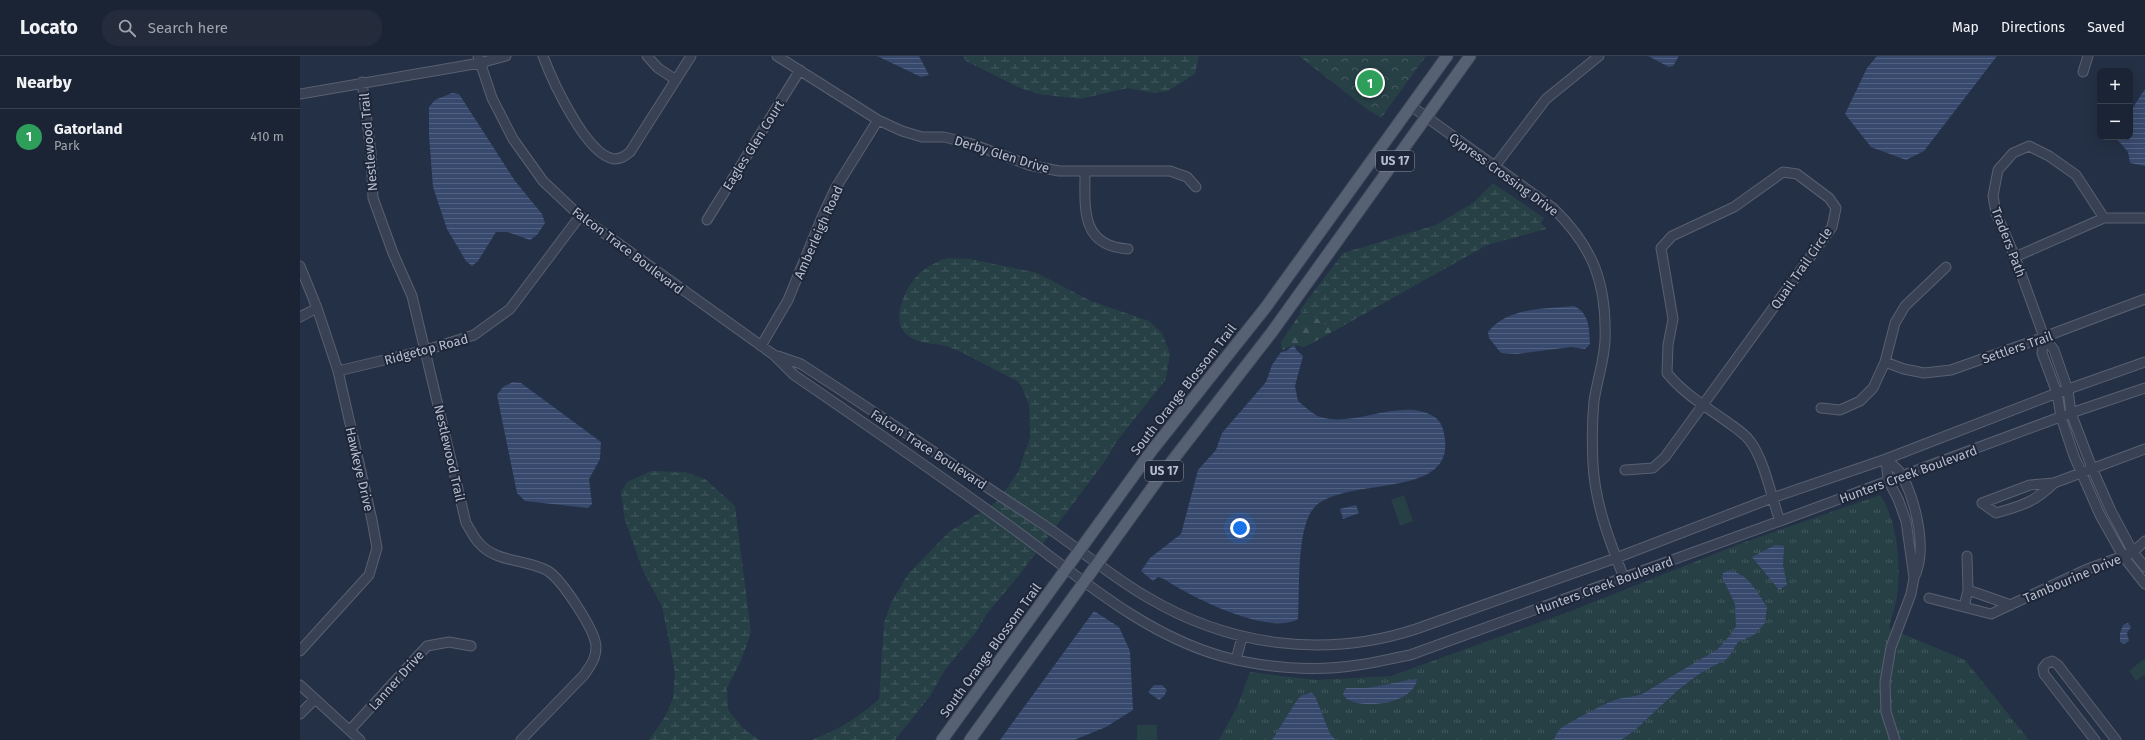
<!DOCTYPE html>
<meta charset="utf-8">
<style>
:root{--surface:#1b2434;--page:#242c3c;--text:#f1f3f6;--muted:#a0a4ac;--line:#39414f;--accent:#8aafff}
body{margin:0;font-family:"Fira Sans",sans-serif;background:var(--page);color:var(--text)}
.controls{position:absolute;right:12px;top:12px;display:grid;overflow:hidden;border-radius:8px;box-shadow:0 4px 16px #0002}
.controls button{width:36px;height:36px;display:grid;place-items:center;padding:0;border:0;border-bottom:1px solid var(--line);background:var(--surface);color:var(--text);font:20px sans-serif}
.you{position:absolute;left:940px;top:472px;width:14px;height:14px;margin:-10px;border:3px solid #fff;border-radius:50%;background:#1a73e8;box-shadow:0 0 0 6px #1a73e833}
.badge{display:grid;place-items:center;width:26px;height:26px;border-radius:50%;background:var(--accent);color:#fff;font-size:13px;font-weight:700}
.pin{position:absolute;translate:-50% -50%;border:2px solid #fff;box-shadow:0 1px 4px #0006}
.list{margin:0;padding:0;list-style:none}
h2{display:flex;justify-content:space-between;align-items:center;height:52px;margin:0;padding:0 16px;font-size:17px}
h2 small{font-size:13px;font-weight:400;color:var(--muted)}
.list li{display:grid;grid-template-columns:26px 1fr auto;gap:12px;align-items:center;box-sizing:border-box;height:56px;padding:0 16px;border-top:1px solid var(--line)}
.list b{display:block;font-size:15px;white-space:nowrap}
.list p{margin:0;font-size:13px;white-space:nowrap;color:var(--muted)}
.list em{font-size:13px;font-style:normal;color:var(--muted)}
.icon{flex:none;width:22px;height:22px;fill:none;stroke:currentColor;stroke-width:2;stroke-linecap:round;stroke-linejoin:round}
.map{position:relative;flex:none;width:1845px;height:684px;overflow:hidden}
header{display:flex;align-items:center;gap:24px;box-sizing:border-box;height:56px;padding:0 20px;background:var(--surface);border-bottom:1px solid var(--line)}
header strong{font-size:19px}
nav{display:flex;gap:22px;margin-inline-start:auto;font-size:14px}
.search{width:280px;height:36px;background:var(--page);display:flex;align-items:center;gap:10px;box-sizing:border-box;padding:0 14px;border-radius:16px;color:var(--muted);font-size:15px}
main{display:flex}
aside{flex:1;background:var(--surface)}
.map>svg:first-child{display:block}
.grass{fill:url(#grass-tufts)}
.forest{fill:url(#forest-firs)}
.wetland{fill:url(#wetland-marsh)}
.park{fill:url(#park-crowns)}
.garden{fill:#274046}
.water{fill:url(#water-rules)}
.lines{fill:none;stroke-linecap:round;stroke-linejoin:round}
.minor-casing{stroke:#586071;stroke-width:11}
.major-casing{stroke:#434b5d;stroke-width:13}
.minor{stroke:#394254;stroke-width:9}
.major{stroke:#576174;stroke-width:11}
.labels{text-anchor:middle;stroke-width:4;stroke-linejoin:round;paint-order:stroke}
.shield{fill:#1e2739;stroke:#8991a1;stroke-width:1}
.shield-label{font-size:12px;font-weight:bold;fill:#b7bece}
.street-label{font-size:13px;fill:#b7bece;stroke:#1e2739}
</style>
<header>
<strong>Locato</strong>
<div class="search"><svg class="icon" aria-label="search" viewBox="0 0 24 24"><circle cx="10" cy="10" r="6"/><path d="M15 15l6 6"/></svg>Search here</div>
<nav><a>Map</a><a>Directions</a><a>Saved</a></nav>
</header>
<main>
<aside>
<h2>Nearby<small></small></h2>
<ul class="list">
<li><span class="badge" style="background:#2e9e5b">1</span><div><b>Gatorland</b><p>Park</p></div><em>410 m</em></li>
</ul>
</aside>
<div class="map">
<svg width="1845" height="684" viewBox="0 0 1845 684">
<defs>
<pattern id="grass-tufts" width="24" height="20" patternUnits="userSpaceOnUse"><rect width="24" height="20" fill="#274046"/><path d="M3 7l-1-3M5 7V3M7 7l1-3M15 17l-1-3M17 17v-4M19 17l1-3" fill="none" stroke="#445a60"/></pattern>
<pattern id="forest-firs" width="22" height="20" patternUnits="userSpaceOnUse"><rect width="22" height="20" fill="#274046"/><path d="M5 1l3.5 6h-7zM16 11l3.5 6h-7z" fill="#445a60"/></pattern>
<pattern id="wetland-marsh" width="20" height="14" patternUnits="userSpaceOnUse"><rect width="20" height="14" fill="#274046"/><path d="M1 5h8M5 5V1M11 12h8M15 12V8" fill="none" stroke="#445a60"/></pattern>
<pattern id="park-crowns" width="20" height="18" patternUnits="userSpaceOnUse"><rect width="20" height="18" fill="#274046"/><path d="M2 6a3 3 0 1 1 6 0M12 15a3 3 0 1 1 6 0" fill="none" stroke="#445a60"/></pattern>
<pattern id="water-rules" width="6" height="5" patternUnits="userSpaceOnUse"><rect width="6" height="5" fill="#37496d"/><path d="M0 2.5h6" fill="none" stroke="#526181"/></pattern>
</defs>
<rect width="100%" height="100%" fill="#243045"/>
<!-- grass -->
<path class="grass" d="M1580,439C1598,464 1601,511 1597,541C1595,552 1591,562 1589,572L1665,604L1729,684H919L937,651L950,616L1016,624L1091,620L1271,555L1442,487Z"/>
<!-- forest -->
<path class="forest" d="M1000,254L1011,258L1034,275L1005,291L994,289L982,294L981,286L1000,258Z"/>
<!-- wetland -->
<path class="wetland" d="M663,0H899L895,18L868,35L853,37L828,32L780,43L739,38L718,31L666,5Z
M1193,127L1244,162L1241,167L1246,173L1187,189L1034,275L1011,258L1000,254L1043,197L1136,169L1173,147Z
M647,202L670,203L737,217L791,245L849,265L862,277L870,298L866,323L817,385L803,408L720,518L686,559L676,576L645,614L630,640L595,684H512C537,674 560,661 579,643L584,567L591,547L608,518L649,476L698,445L718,416L730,382L729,349L722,331L717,325C694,314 672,300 649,291C638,287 623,288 613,283C594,273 598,254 605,238C614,219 627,209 647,202Z
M351,415L385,416L405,423L435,450L451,576L441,605L427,632L428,654L443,672L459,684H349L365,661L373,642L375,616L362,550L343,515L325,464L321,436L327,426Z"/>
<!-- park -->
<path class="park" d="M999,0H1126L1081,62L1068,54Z"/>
<!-- garden -->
<path class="garden" d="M1104,439L1113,465L1100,470L1091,444Z
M1845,602V618L1836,625L1829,615Z
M837,669H857V684H837Z"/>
<!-- water -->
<path class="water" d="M577,0H619L629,19L621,21Z
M1348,0H1379L1373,10L1369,11Z
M1577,0H1697L1624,95L1606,104L1571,91L1545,58L1567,12Z
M1845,33V110L1830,107L1828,96L1815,81H1830V56Z
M152,37L159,38L215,125L242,158L245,167L237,179L230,184L207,176H196L178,205L172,210L166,205L147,173L133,131L129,79V51L135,44Z
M1274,250C1290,258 1289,272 1290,288L1285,293L1271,291L1217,298L1201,297L1189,282L1188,276C1208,251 1245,253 1274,250Z
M994,289L997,295L1003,300L995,330L998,345C1004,350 1013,358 1020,361C1055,372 1101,341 1133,360C1142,365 1144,375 1145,384C1152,445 1041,419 1013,453C996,475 1000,535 998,563C968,580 891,541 864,523L858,521L853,525L841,515L850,502L881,478L898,414L916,394L922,377L966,326L972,309L981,296L986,295Z
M213,326L221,327L301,386L300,403L289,423L292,448L288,452L225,445L217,437L197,339L203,331Z
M1056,449L1059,457L1043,463L1040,453Z
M1475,489L1484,490L1483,509L1487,529L1479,534L1452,501Z
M1427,515C1447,515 1457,536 1467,551L1465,567L1454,579L1438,586L1428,602L1399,618L1378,634L1335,674L1321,684H1254C1255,680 1257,677 1260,673C1266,668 1309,645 1318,643C1326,641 1334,641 1342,638L1418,593L1432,577L1436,570L1435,548L1422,521L1423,517Z
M794,555L819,571L830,595L833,654L806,671L774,684H700Z
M1828,567L1831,571L1827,577L1829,585L1824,588L1820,586V577L1823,569Z
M1115,623H1117C1114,651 1049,655 1043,638L1046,632H1067Z
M854,629H862L867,634L864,640L859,644L848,636Z
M1012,637L1015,640L1030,678L1036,684H972L997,644L1002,639Z"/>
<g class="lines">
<defs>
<path id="minor" d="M178,0L192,42L213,83L243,125L280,160L474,299L494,319C567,369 640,419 711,471C777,519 841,577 921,600C964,612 1014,616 1058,609C1075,607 1093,602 1110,599L1480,465L1771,357L1845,332
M243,0C252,24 286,99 314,103C321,103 325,100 330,96L391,0
M347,0L358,12L376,24
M477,0L578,64L602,75L622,81H644L669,87L729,109L759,115H870L887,121L896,131
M1783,16L1788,0
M62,26L71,96L73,142L93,197L112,240L166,467C170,473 174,482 179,487C196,507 227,503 248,515C262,524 296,575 296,591C296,603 290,610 284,619L221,684
M0,38L180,7L206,0
M1111,50L1253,152C1294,192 1307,228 1305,285C1304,305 1297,325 1294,345C1292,365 1292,388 1293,408C1295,448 1310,486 1324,522
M1195,110L1246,43L1299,0
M785,115C785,152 780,190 828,193
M1804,162L1776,119L1749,100L1729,90L1713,97L1698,114L1693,140L1696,157L1715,201L1744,281L1754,294L1768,334L1771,357L1792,412L1811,455L1833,496L1845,511
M407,164L500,14
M1715,201L1804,162H1845
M0,210L17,252L38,315L72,464L77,492L69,519L0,595
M0,261L17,252
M1744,281L1742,297L1757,337L1761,361L1774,400L1800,459L1823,500L1845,528
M461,290L488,244L522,161L535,133L578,64
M478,300L501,308C581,360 659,413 738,465C775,489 809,519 847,541C929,590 1025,603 1116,573L1316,502L1472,442L1586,403L1757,337L1845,306
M1585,306L1604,313L1624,317L1651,314L1744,281L1845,243
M38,315L126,294L174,279L210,253L280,160
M1521,352L1540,354L1560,345L1573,332L1585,306L1595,267L1605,250L1646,211
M1586,403L1588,424L1598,443L1606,465L1614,522L1611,538L1591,591L1585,626L1586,656L1595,684
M1586,403C1591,408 1600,414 1603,421C1616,448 1628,494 1614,522
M1325,414L1353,412L1365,401L1532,171L1536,152L1529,142L1497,118L1483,116L1434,151L1372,180L1361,192L1373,263L1368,289L1367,317C1383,337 1405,350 1426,365C1434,371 1444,377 1450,385C1465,405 1471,441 1480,465
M1754,427C1735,446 1721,450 1696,457L1682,447L1730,429L1754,427L1845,393
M1668,534L1711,549
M1629,542L1691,558L1785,514L1823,500L1833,496L1845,485
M1664,551L1668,534L1667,500
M936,604L942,581
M0,629L60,684
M0,658L15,643
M50,674L127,590L149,586L171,590
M1795,684L1744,618L1743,612L1747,607L1752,605L1758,609L1816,684"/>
<path id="major" d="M642,684L853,393L966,251L1147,0
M670,684L862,418L972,276L1170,0"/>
</defs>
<!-- minor casing -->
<use href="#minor" class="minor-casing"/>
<!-- major casing -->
<use href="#major" class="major-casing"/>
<!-- minor -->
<use href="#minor" class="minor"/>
<!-- major -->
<use href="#major" class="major"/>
</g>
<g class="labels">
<!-- shield labels -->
<g class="shield">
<rect x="1076" y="95" width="38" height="20" rx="3"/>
<rect x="845" y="405" width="38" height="20" rx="3"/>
</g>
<g class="shield-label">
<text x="1095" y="109">US 17</text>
<text x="864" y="419">US 17</text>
</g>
<!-- street labels -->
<g class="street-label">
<text transform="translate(68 86) rotate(-95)" y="5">Nestlewood Trail</text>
<text transform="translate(453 89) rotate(-58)" y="5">Eagles Glen Court</text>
<text transform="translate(702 98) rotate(17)" y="5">Derby Glen Drive</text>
<text transform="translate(1204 118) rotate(36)" y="5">Cypress Crossing Drive</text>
<text transform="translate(518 176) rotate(-66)" y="5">Amberleigh Road</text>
<text transform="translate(1709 186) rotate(69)" y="5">Traders Path</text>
<text transform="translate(328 194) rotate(37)" y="5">Falcon Trace Boulevard</text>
<text transform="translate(1501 212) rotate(-55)" y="5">Quail Trail Circle</text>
<text transform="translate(1717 291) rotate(-19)" y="5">Settlers Trail</text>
<text transform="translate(126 293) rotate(-15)" y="5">Ridgetop Road</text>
<text transform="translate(883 333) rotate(-52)" y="5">South Orange Blossom Trail</text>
<text transform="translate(629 393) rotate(33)" y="5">Falcon Trace Boulevard</text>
<text transform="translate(150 397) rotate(77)" y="5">Nestlewood Trail</text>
<text transform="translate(60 413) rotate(77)" y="5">Hawkeye Drive</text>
<text transform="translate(1608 418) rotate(-20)" y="5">Hunters Creek Boulevard</text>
<text transform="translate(1772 522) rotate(-23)" y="5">Tambourine Drive</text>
<text transform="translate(1304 529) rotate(-20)" y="5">Hunters Creek Boulevard</text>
<text transform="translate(690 594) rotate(-54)" y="5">South Orange Blossom Trail</text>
<text transform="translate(96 624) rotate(-48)" y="5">Lanner Drive</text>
</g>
</g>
</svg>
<div class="controls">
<button>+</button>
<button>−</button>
</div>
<div class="you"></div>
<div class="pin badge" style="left:1070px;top:27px;background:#2e9e5b">1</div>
</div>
</main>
